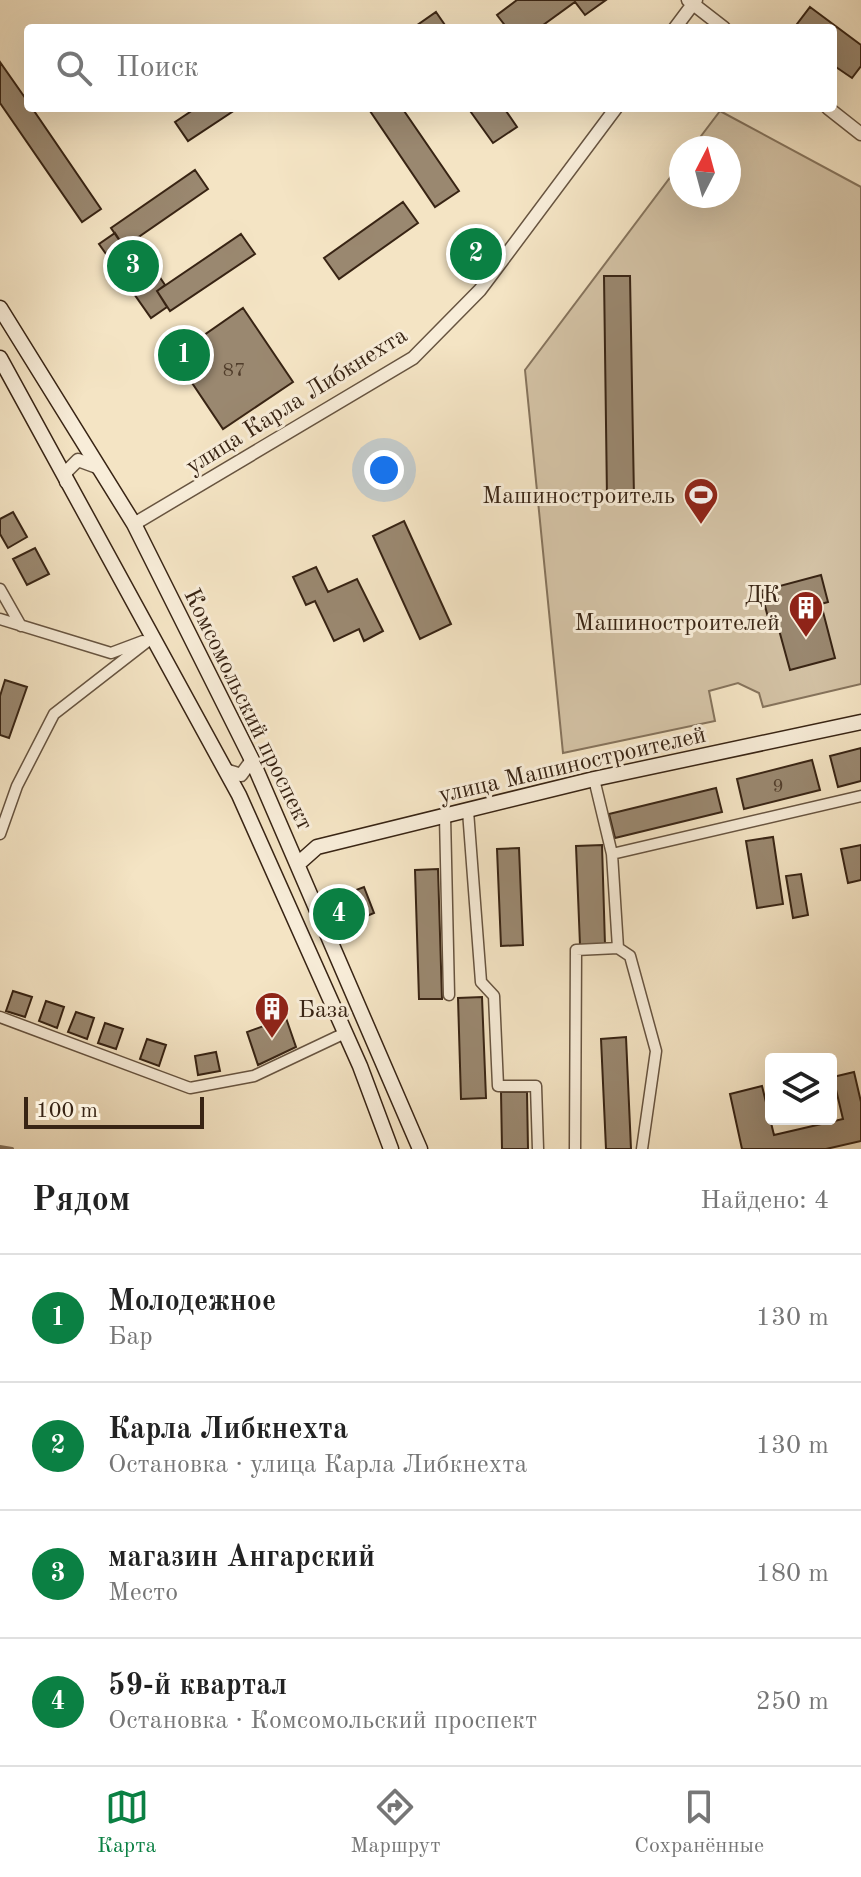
<!DOCTYPE html>
<html lang="ru">
<meta charset="utf-8">
<style>
:root{--surface:#fff;--page:#f2f2f2;--text:#222;--muted:#767676;--line:#e0e0e0;--accent:#0b8043}
body{margin:0;font-family:"Old Standard TT",serif;background:var(--page);color:var(--text)}
.controls{position:absolute;right:24px;bottom:24px;display:grid;overflow:hidden;border-radius:8px;box-shadow:0 8px 32px #0002}
.controls button{width:72px;height:72px;display:grid;place-items:center;padding:0;border:0;border-bottom:2px solid var(--line);background:var(--surface);color:var(--text);font:40px sans-serif}
.compass{position:absolute;left:669px;top:136px;width:72px;height:72px;border-radius:50%;background:var(--surface);box-shadow:0 8px 32px #0002;rotate:6deg}
.scale{position:absolute;left:24px;bottom:20px;width:180px;box-sizing:border-box;padding-left:8px;border:4px solid #382414;border-top:0;font-size:22px;line-height:28px;white-space:nowrap;color:#382414;-webkit-text-stroke:6px #f8edd9;paint-order:stroke}
.you{position:absolute;left:384px;top:470px;width:28px;height:28px;margin:-20px;border:6px solid #fff;border-radius:50%;background:#1a73e8;box-shadow:0 0 0 12px #1a73e833}
.badge{display:grid;place-items:center;width:52px;height:52px;border-radius:50%;background:var(--accent);color:#fff;font-size:26px;font-weight:700}
.pin{position:absolute;translate:-50% -50%;border:4px solid #fff;box-shadow:0 2px 8px #0006}
.list{margin:0;padding:0;list-style:none}
h2{display:flex;justify-content:space-between;align-items:center;height:104px;margin:0;padding:0 32px;font-size:34px}
h2 small{font-size:26px;font-weight:400;color:var(--muted)}
.list li{display:grid;grid-template-columns:52px 1fr auto;gap:24px;align-items:center;box-sizing:border-box;height:128px;padding:0 32px;border-top:2px solid var(--line)}
.list b{display:block;font-size:30px;white-space:nowrap}
.list p{margin:0;font-size:26px;white-space:nowrap;color:var(--muted)}
.list em{font-size:26px;font-style:normal;color:var(--muted)}
.icon{flex:none;width:44px;height:44px;fill:none;stroke:currentColor;stroke-width:2;stroke-linecap:round;stroke-linejoin:round}
.map{position:relative;flex:none;width:861px;height:1149px;overflow:hidden}
.search{position:absolute;background:var(--surface);box-shadow:0 8px 32px #0002;left:24px;right:24px;top:24px;height:88px;display:flex;align-items:center;gap:20px;box-sizing:border-box;padding:0 28px;border-radius:8px;color:var(--muted);font-size:30px}
.sheet{height:616px;background:var(--surface)}
nav{display:flex;justify-content:space-around;align-items:center;box-sizing:border-box;height:112px;border-top:2px solid var(--line);background:var(--surface);font-size:22px;color:var(--muted)}
nav a{display:grid;justify-items:center;gap:4px}
nav .on{color:var(--accent)}
.map>svg:first-child{display:block}
.green{fill:#d4c3a6;stroke:#86745d;stroke-width:2}
.lines{fill:none;stroke-linecap:round;stroke-linejoin:round}
.stream{stroke:#82705a;stroke-width:4}
.building{fill:#9a8870;stroke:#382414;stroke-width:2}
.minor-casing{stroke:#675440;stroke-width:13}
.tertiary-casing{stroke:#675440;stroke-width:15}
.secondary-casing{stroke:#382414;stroke-width:17}
.minor{stroke:#f8edd9;stroke-width:10}
.tertiary{stroke:#f8edd9;stroke-width:12}
.secondary{stroke:#f8edd9;stroke-width:14}
.labels{text-anchor:middle;stroke-width:6;stroke-linejoin:round;paint-order:stroke}
.number-label{font-size:20px;fill:#503d2b}
.street-label{font-size:24px;fill:#382414;stroke:#f8edd9}
.poi-label{font-size:24px;fill:#382414;stroke:#f8edd9;text-anchor:end}
</style>
<div class="map">
<svg width="861" height="1149" viewBox="0 0 861 1149">
<rect width="100%" height="100%" fill="#f4e4c4"/>
<filter id="stains"><feTurbulence type="fractalNoise" baseFrequency=".0025" numOctaves="4"/><feColorMatrix values="0 0 0 0 .2 0 0 0 0 .09 0 0 0 0 .02 0 0 0 .5 -.17"/></filter>
<radialGradient id="worn" r=".72"><stop offset=".6" stop-color="#630" stop-opacity="0"/><stop offset="1" stop-color="#630" stop-opacity=".3"/></radialGradient>
<!-- green -->
<path class="green" d="M720,111L861,187V684L763,707L759,693L738,683L709,691L715,721L563,753L525,370L681,163V196H729V148H692Z"/>
<g class="lines">
<!-- stream -->
<path class="stream" d="M0,1147L12,1149"/>
</g>
<!-- building -->
<path class="building" d="M517,0H606L585,15L575,2L539,28H507L497,15Z
M810,7L861,45V66L852,78L833,65V28H794Z
M436,12L447,28H413Z
M0,62L28,102V108H32L101,209L82,222L0,103Z
M196,108H238L188,141L175,122Z
M368,108H402L459,191L435,207Z
M468,108H504L517,127L493,143Z
M195,170L208,189L124,247L111,228Z
M403,202L418,223L339,279L324,258Z
M115,233L124,247L135,240L165,285L157,291L167,307L151,318L99,244Z
M241,234L255,254L170,311L157,291Z
M604,276H630L634,497H607Z
M243,308L293,382L223,429L174,356Z
M13,512L27,537L8,548L0,534V519Z
M404,521L451,624L420,639L373,536Z
M35,548L49,574L27,585L13,559Z
M316,567L328,592L357,579L383,631L364,641L359,629L334,641L315,601L306,605L293,577Z
M821,575L828,602L821,604L835,658L790,670L776,619L769,621L761,591Z
M5,680L27,687L9,738L0,735V696Z
M861,748V781L838,787L830,756Z
M812,760L820,790L744,809L737,779Z
M716,788L722,812L615,838L609,814Z
M773,837L783,904L757,908L746,841Z
M602,845L605,945H580L576,846Z
M861,845V880L848,883L841,849Z
M519,848L523,945L501,946L497,849Z
M438,869L442,999H419L415,870Z
M801,874L808,915L793,918L786,876Z
M364,887L374,913L358,920L348,893Z
M13,991L32,997L25,1017L6,1011Z
M482,997L486,1098L461,1099L458,998Z
M46,1001L64,1007L57,1028L39,1021Z
M76,1012L94,1018L87,1039L68,1032Z
M286,1018L296,1047L258,1065L247,1032Z
M105,1023L123,1029L116,1049L98,1043Z
M626,1037L631,1149H606L601,1039Z
M147,1039L166,1045L159,1066L140,1059Z
M216,1052L220,1071L198,1075L195,1056Z
M854,1072L861,1102V1141L826,1149H742L730,1094L762,1086L774,1135L843,1119L833,1077Z
M501,1092H527L528,1149H502Z"/>
<g class="lines">
<defs>
<path id="minor" d="M0,589L21,626
M0,619L111,653L143,641
M594,779L612,854L618,948L630,956L656,1051L642,1149
M468,811L481,982L494,996L498,1086H536L538,1149
M445,816L449,995
M0,834L17,786L54,714L153,637
M612,854L861,796
M0,1017L190,1088L254,1076L345,1033
M575,1149L576,950L618,948"/>
<path id="tertiary" d="M688,0L724,28
M675,28L696,0
M828,108L861,134
M66,482V472L78,460L97,467
M134,524L413,358L480,290L616,108
M225,770L241,775L252,760"/>
<path id="secondary" d="M0,308L134,524L252,760L420,1149
M0,358L239,795L360,1066L391,1149
M299,863L317,847L594,779L861,722"/>
</defs>
<!-- minor casing -->
<use href="#minor" class="minor-casing"/>
<!-- tertiary casing -->
<use href="#tertiary" class="tertiary-casing"/>
<!-- secondary casing -->
<use href="#secondary" class="secondary-casing"/>
<!-- minor -->
<use href="#minor" class="minor"/>
<!-- tertiary -->
<use href="#tertiary" class="tertiary"/>
<!-- secondary -->
<use href="#secondary" class="secondary"/>
</g>
<!-- icons -->
<defs>
<symbol id="stadium-pin" viewBox="-11 -11 22 30"><path d="M0 17L-7.5 6A9.5 9.5 0 1 1 7.5 6Z" fill="#8f2418" stroke="#f8edd9"/><path d="M0-5a6.5 5 0 1 0 0 10a6.5 5 0 1 0 0-10ZM-3.5-1.8h7v3.6h-7Z" fill="#fff"/></symbol>
<symbol id="building-pin" viewBox="-11 -11 22 30"><path d="M0 17L-7.5 6A9.5 9.5 0 1 1 7.5 6Z" fill="#8f2418" stroke="#f8edd9"/><path d="M-4-6H4V6H1V3H-1V6H-4ZM-2.5-4.3h1.7v1.8h-1.7ZM.8-4.3h1.7v1.8H.8ZM-2.5-1h1.7V.8h-1.7ZM.8-1h1.7V.8H.8Z" fill="#fff"/></symbol>
</defs>
<g fill-rule="evenodd">
<use href="#stadium-pin" x="681" y="475" width="40" height="54"/>
<use href="#building-pin" x="786" y="588" width="40" height="54"/>
<use href="#building-pin" x="252" y="989" width="40" height="54"/>
</g>
<g class="labels">
<!-- number labels -->
<g class="number-label">
<text x="234" y="376">87</text>
<text x="778" y="792">9</text>
</g>
<!-- street labels -->
<g class="street-label">
<text transform="translate(296 400) rotate(-32)" y="8">улица Карла Либкнехта</text>
<text transform="translate(249 709) rotate(64)" y="8">Комсомольский проспект</text>
<text transform="translate(572 764) rotate(-13)" y="8">улица Машиностроителей</text>
</g>
<!-- poi labels -->
<g class="poi-label">
<text x="675" y="503">Машиностроитель</text>
<text x="780" y="602">ДК<tspan x="780" dy="28">Машиностроителей</tspan></text>
<text x="298" y="1017" text-anchor="start">База</text>
</g>
</g>
<rect width="100%" height="100%" filter="url(#stains)"/>
<rect width="100%" height="100%" fill="url(#worn)"/>
</svg>
<div class="controls">
<button><svg class="icon" aria-label="layers" viewBox="0 0 24 24"><path d="M12 4l9 5-9 5-9-5zM3 14l9 5 9-5"/></svg></button>
</div>
<svg class="compass" viewBox="-18 -18 36 36"><path d="M0-13l5 13h-10z" fill="#e53935"/><path d="M0 13l5-13h-10z" fill="#767676"/></svg>
<div class="scale">100 m</div>
<div class="you"></div>
<div class="pin badge" style="left:184px;top:355px">1</div>
<div class="pin badge" style="left:476px;top:254px">2</div>
<div class="pin badge" style="left:133px;top:266px">3</div>
<div class="pin badge" style="left:339px;top:914px">4</div>
<div class="search"><svg class="icon" aria-label="search" viewBox="0 0 24 24"><circle cx="10" cy="10" r="6"/><path d="M15 15l6 6"/></svg>Поиск</div>
</div>
<section class="sheet">
<h2>Рядом<small>Найдено: 4</small></h2>
<ul class="list">
<li><span class="badge">1</span><div><b>Молодежное</b><p>Бар</p></div><em>130 m</em></li>
<li><span class="badge">2</span><div><b>Карла Либкнехта</b><p>Остановка · улица Карла Либкнехта</p></div><em>130 m</em></li>
<li><span class="badge">3</span><div><b>магазин Ангарский</b><p>Место</p></div><em>180 m</em></li>
<li><span class="badge">4</span><div><b>59-й квартал</b><p>Остановка · Комсомольский проспект</p></div><em>250 m</em></li>
</ul>
</section>
<nav>
<a class="on"><svg class="icon" aria-label="map" viewBox="0 0 24 24"><path d="M3 6l6-2 6 2 6-2v14l-6 2-6-2-6 2zM9 4v14M15 6v14"/></svg>Карта</a>
<a><svg class="icon" aria-label="directions" viewBox="0 0 24 24"><path d="M12 3l9 9-9 9-9-9zM9 14v-3h6M13 9l2 2-2 2"/></svg>Маршрут</a>
<a><svg class="icon" aria-label="saved" viewBox="0 0 24 24"><path d="M7 4h10v16l-5-4-5 4z"/></svg>Сохранённые</a>
</nav>
